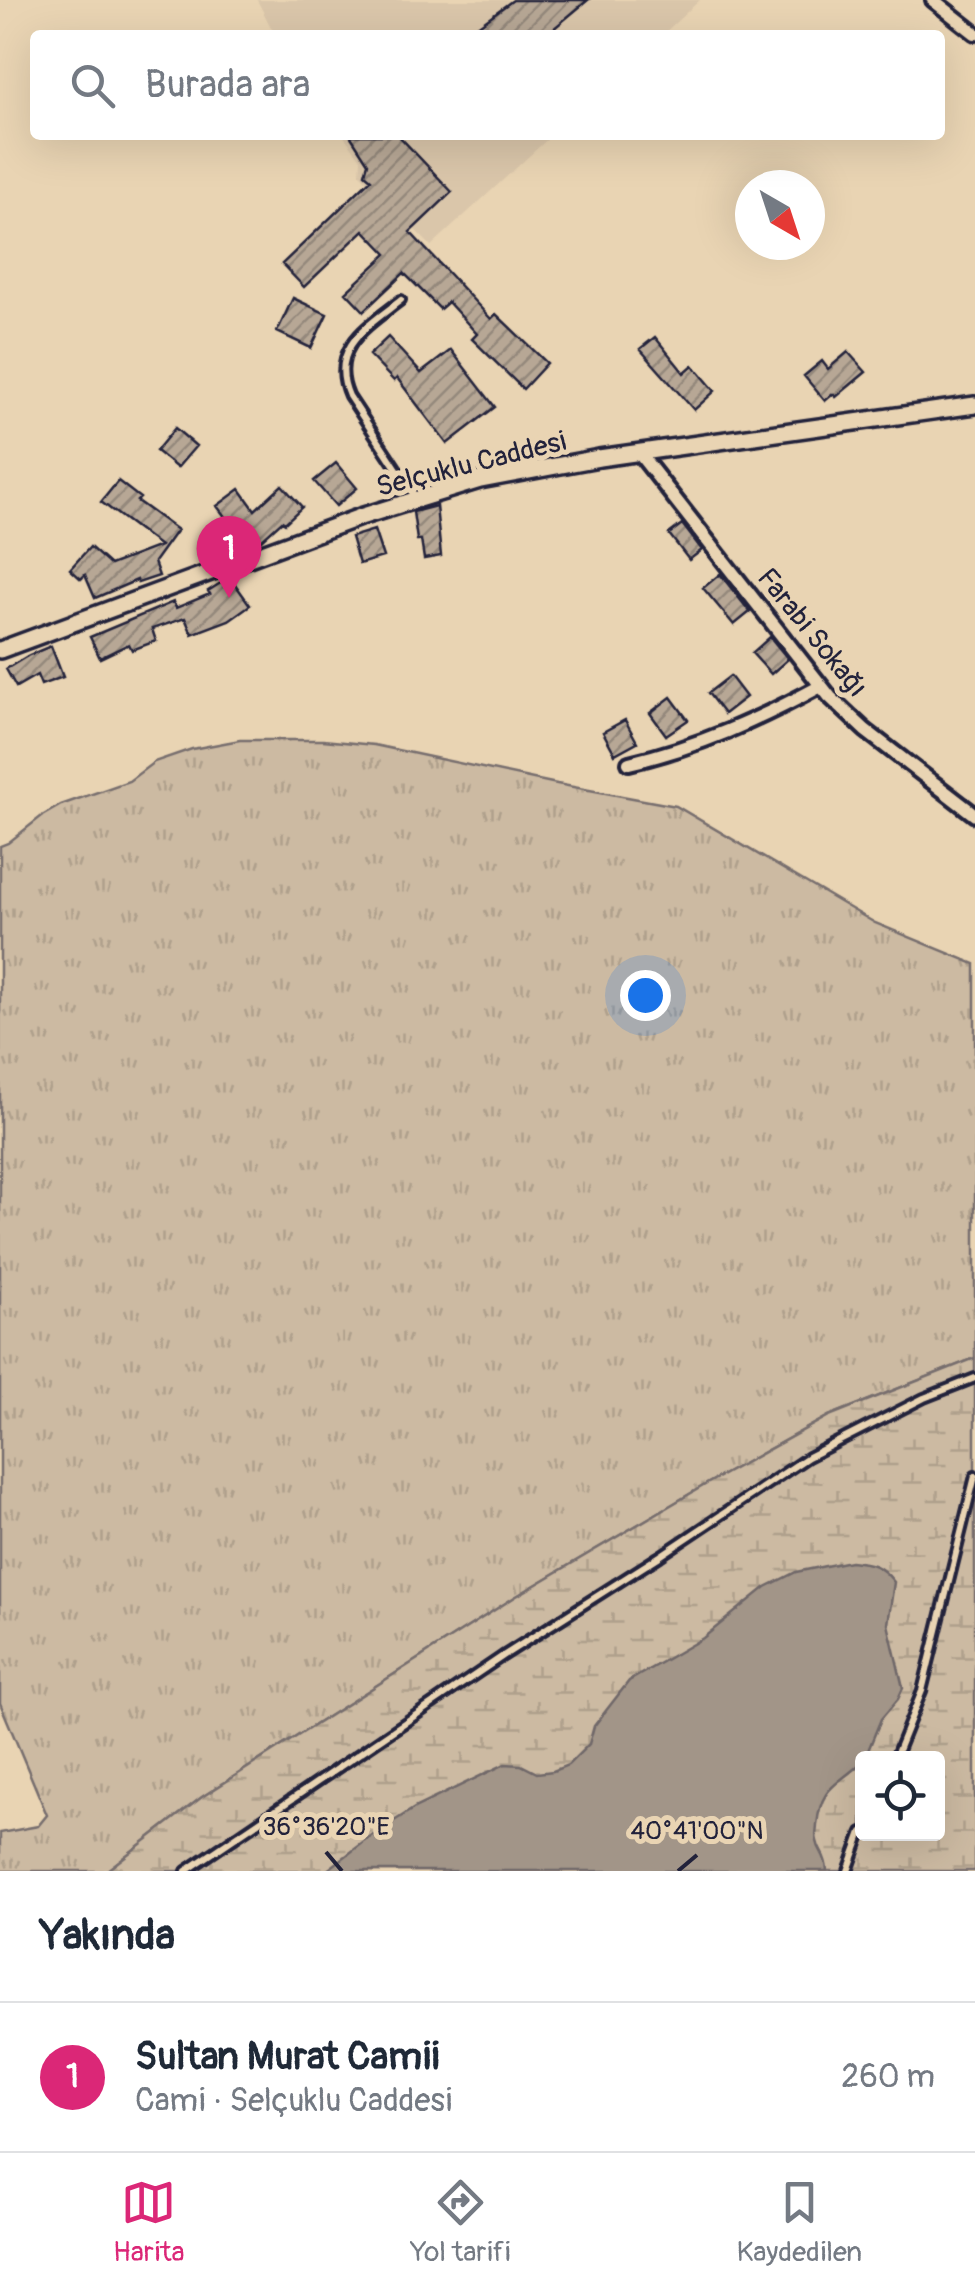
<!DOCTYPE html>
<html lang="tr">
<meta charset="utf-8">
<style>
:root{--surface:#fff;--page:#f6f6f7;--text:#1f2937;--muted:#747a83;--line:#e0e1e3;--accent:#db2777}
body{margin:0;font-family:Pangolin,sans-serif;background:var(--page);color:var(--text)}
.controls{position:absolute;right:30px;bottom:30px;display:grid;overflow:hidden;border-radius:10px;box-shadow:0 10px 40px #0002}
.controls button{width:90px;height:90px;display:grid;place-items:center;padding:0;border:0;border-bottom:2px solid var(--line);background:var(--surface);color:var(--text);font:50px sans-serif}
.compass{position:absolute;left:735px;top:170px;width:90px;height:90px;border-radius:50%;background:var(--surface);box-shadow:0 10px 40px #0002;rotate:141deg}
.you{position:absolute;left:645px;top:995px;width:35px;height:35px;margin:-25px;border:8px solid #fff;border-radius:50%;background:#1a73e8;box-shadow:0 0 0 15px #1a73e833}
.badge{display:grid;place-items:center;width:65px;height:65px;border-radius:50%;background:var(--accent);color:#fff;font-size:32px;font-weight:700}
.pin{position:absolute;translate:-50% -82px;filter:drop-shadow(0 2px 5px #0008)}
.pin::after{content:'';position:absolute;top:52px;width:35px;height:30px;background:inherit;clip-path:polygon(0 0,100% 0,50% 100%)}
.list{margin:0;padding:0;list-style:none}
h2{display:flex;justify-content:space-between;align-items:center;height:130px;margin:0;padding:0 40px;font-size:42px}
h2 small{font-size:32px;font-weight:400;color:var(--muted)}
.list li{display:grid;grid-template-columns:65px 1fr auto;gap:30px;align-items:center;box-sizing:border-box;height:150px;padding:0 40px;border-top:2px solid var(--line)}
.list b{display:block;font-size:38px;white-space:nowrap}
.list p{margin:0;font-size:32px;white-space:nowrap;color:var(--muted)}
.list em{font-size:32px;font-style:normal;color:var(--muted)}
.icon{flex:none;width:55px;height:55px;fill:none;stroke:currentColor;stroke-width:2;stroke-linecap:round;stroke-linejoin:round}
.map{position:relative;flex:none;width:975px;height:1871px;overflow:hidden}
.search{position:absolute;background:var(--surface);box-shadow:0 10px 40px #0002;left:30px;right:30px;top:30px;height:110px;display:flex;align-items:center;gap:25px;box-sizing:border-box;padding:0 35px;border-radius:10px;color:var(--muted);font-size:38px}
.sheet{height:280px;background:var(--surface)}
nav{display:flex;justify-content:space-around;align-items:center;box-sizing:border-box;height:140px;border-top:2px solid var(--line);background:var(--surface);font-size:28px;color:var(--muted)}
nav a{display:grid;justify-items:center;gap:5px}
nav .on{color:var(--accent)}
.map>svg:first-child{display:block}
.built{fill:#dac6aa}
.grass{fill:url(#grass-tufts);stroke:#776e6e;stroke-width:2.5}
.wetland{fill:url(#wetland-marsh);stroke:#776e6e;stroke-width:2.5;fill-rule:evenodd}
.water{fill:#a29588;stroke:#6f6769;stroke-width:2.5}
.building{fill:url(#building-hatch);stroke:#22223b;stroke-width:2.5}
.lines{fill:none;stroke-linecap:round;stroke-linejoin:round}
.service-casing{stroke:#22223b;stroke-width:14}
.minor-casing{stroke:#22223b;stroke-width:20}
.tertiary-casing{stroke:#22223b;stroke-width:22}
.service{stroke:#e9d4b3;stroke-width:6}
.minor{stroke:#e9d4b3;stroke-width:12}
.tertiary{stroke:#e9d4b3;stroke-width:15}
.ticks{fill:none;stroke:#22223b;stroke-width:4}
.labels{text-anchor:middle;stroke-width:10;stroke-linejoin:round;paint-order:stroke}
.street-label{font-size:28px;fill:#22223b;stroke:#e9d4b3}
.ticks-label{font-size:25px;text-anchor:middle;fill:#22223b;stroke:#e9d4b3;stroke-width:10;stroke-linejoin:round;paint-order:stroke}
</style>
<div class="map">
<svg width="975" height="1871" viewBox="0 0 975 1871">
<defs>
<pattern id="grass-tufts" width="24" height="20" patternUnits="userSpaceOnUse" patternTransform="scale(2.5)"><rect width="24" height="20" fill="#ccbaa2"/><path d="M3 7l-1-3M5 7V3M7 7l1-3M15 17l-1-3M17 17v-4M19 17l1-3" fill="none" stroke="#afa08c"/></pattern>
<pattern id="wetland-marsh" width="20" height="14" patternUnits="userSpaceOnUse" patternTransform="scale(2.5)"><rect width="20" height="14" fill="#ccbaa2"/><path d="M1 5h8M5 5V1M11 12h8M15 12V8" fill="none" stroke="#afa08c"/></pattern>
<pattern id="building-hatch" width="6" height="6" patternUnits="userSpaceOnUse" patternTransform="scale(2.5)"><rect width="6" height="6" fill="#b7a795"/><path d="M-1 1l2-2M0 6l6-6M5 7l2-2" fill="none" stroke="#94887b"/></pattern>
</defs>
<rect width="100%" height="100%" fill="#e9d4b3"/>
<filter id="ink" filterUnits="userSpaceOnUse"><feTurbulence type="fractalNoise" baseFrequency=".01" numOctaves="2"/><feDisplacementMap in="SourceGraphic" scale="20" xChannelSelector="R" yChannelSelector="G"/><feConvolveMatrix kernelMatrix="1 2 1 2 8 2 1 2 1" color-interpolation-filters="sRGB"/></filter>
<g filter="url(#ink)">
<!-- built -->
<path class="built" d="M257,0H700L662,35H275Z
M343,135H552L431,246L360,174L361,159Z"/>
<!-- grass -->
<path class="grass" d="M240,740H323L374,745L557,784L676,806L875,923L975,964V1358L829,1416L710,1482L515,1597L202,1797L106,1871H0V1833L38,1826L47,1815L0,1703V846L8,843L42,816L61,805L129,781L154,762L192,749Z"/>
<!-- wetland -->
<path class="wetland" d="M975,1358V1871H106L202,1797L515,1597L710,1482L829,1416ZM862,1758H938V1834H862Z"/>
<!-- water -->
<path class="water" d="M850,1561C871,1563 880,1564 894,1582L888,1624L903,1688L898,1699L881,1719L865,1758H862V1762C837,1786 821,1785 817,1825C817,1830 815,1836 817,1841C819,1853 826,1853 827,1871H326L380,1830L416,1807L505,1764L521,1765L537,1773L553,1771L568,1765L589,1744L594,1726L629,1681L703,1638L766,1587L796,1572Z"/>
<!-- building -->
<path class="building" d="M513,0H588L546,35H465Z
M350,135H398L452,192L410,232L491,319L496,314L547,363L523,389L472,339L477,334L448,302L440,309L404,273L364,311L346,292L387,254L364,230L304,287L282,264L371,179L365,174L368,163Z
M293,298L327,314L311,348L277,332Z
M388,337L421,373L451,350L495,407L447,444L397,378L394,381L369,355Z
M655,337L684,373L693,365L715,391L694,410L640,349Z
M848,352L866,372L836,397L833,394L825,401L804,376L822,361L828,369Z
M175,428L196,446L177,468L156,451Z
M336,463L357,488L336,506L314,481Z
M118,481L140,498L137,501L177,530L154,562L159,576L138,583L137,580L95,598L85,575L81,579L70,569L90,547L110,565L160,546L101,502Z
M282,485L302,507L285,523L282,521L259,542L254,544L251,541L234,552L216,558L206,542L232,526L217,506L240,489L255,510Z
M436,506L441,556L424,559L421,540H417L413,512Z
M682,524L702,550L689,560L669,534Z
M374,530L383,557L359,564L351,537Z
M720,574L750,612L734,625L703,588Z
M230,577L250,605L229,620L192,634L185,618L152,629L156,641L132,650L129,644L100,658L90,637L173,602L176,608L210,594L208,591Z
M770,637L788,659L771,674L752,653Z
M51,646L63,677L41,685L37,675L16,687L6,669L29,655Z
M730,676L746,697L724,714L708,693Z
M671,697L688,720L666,735L650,713Z
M625,720L637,742L615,754L603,732Z"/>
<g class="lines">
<defs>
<path id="service" d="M401,300C368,326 328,348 349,396L416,498
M895,1758L922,1691L975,1476
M186,1871L503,1656L660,1556L808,1457L924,1398L975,1378
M848,1871L862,1832"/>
<path id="minor" d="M933,0L975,33
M639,453L830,697L865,730L975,815
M629,763C698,747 760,719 821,686"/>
<path id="tertiary" d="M0,650L360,517L480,480L599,458L975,405"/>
</defs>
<!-- service casing -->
<use href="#service" class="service-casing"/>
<!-- minor casing -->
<use href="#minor" class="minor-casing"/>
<!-- tertiary casing -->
<use href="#tertiary" class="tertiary-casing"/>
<!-- service -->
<use href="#service" class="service"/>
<!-- minor -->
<use href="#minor" class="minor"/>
<!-- tertiary -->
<use href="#tertiary" class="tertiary"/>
</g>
</g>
<!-- ticks -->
<path class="ticks" d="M326,1852L342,1871M678,1871L697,1855"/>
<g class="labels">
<!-- street labels -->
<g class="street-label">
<text transform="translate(471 463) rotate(-14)" y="10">Selçuklu Caddesi</text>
<text transform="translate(813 632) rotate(51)" y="10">Farabi Sokağı</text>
</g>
</g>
<g class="ticks-label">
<text x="326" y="1835">36°36'20"E</text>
<text x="697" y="1839">40°41'00"N</text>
</g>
</svg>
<div class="controls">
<button><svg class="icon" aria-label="locate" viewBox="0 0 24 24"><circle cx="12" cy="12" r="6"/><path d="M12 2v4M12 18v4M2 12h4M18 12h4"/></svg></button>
</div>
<svg class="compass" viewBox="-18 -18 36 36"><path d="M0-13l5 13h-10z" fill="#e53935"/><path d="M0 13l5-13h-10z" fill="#747a83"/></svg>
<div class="you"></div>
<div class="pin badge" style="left:229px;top:598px">1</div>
<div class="search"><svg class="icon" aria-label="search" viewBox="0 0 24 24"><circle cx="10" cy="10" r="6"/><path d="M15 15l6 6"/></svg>Burada ara</div>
</div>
<section class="sheet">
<h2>Yakında<small></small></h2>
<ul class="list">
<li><span class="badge">1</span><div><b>Sultan Murat Camii</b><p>Cami · Selçuklu Caddesi</p></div><em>260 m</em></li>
</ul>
</section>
<nav>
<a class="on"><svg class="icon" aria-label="map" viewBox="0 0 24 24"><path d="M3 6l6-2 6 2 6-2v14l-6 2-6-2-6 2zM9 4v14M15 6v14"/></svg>Harita</a>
<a><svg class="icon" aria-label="directions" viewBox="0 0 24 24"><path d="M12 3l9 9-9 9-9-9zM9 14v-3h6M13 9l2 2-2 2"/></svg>Yol tarifi</a>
<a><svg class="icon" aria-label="saved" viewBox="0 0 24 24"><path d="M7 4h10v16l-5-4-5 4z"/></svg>Kaydedilen</a>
</nav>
